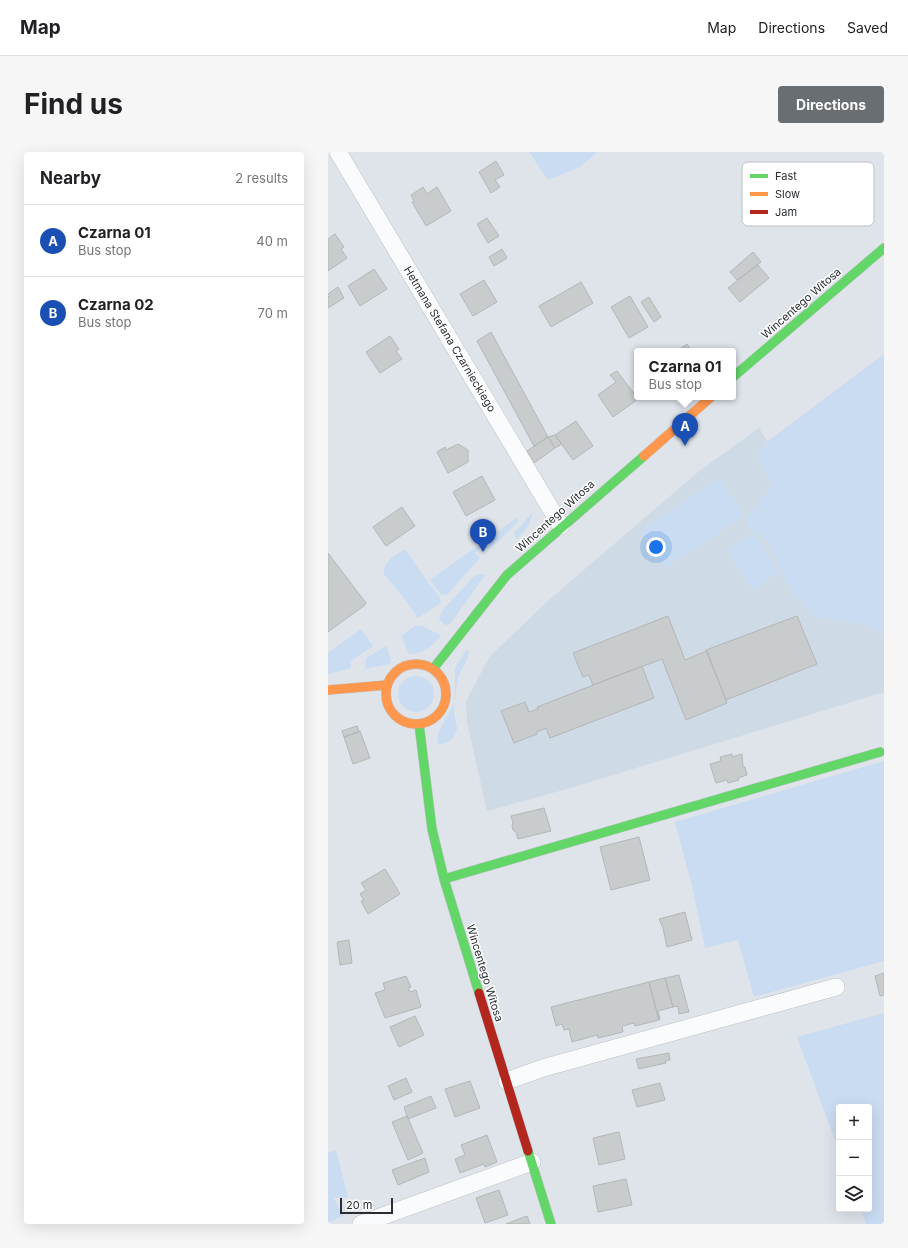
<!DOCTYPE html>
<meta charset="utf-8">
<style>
:root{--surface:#fff;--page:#f6f6f6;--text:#202124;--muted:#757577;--line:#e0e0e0;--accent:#696e72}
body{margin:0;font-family:Inter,sans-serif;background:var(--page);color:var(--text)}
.controls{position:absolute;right:12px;bottom:12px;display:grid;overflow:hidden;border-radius:4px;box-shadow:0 4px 16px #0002}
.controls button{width:36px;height:36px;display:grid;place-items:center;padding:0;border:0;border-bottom:1px solid var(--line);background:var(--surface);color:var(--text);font:20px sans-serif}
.scale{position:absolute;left:12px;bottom:10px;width:53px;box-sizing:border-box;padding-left:4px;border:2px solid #2a2e32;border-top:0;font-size:11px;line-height:14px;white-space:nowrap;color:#2a2e32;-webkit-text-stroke:3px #fff;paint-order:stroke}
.you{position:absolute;left:328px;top:395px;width:14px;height:14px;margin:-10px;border:3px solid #fff;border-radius:50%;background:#1a73e8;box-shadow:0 0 0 6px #1a73e833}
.badge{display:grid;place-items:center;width:26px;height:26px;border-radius:50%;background:var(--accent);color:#fff;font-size:13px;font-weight:700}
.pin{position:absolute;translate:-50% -33px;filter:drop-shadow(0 1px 2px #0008)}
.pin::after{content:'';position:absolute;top:21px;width:14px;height:12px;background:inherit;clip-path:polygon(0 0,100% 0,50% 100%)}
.popup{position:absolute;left:306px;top:196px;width:102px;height:52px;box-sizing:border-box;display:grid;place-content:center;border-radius:4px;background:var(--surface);filter:drop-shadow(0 1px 3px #0005);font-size:13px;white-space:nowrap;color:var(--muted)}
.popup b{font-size:15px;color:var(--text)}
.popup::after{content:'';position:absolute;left:50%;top:100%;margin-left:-8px;border:8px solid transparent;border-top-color:var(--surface)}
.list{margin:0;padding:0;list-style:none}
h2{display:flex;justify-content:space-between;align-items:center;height:52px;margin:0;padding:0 16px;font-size:17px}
h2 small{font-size:13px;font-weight:400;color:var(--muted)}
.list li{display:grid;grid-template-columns:26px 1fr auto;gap:12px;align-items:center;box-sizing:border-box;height:72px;padding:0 16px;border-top:1px solid var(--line)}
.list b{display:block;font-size:15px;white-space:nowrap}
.list p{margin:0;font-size:13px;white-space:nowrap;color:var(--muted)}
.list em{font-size:13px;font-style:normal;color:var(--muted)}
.icon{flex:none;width:22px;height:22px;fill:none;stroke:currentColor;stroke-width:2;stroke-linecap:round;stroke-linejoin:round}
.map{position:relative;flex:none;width:556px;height:1072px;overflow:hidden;border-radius:4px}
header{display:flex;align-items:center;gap:24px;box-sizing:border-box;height:56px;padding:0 20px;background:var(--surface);border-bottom:1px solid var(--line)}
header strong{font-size:19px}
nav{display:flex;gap:22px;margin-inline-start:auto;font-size:14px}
.intro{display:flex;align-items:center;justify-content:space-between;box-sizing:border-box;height:96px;padding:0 24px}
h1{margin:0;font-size:28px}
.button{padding:10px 18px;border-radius:4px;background:var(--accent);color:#fff;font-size:14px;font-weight:700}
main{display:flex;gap:24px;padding:0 24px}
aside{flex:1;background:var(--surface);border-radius:4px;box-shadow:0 4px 16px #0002}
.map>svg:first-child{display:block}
.built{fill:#cedae5}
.green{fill:#c9dcf1}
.building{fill:#c9cccc;stroke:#b4b6b7}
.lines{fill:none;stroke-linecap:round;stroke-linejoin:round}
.street-casing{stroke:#bdc1c6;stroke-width:18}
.fast-casing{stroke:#bdc1c6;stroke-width:10}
.slow-casing{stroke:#bdc1c6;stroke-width:10}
.jam-casing{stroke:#bdc1c6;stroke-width:10}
.street{stroke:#fafbfc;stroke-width:17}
.fast{stroke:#63d668;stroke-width:9}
.slow{stroke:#ff974d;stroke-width:9}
.jam{stroke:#b3261e;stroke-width:9}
.labels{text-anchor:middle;stroke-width:3;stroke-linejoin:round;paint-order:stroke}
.street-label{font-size:11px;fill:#2a2e32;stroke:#fff}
.key{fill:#fff;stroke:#bfc0c2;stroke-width:1}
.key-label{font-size:11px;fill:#2a2e32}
</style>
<header>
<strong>Map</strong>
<nav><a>Map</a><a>Directions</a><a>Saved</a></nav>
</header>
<div class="intro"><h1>Find us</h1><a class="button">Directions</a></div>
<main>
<aside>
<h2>Nearby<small>2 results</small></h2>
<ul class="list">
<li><span class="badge" style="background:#1a4fb4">A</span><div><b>Czarna 01</b><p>Bus stop</p></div><em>40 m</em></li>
<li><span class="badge" style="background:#1a4fb4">B</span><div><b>Czarna 02</b><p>Bus stop</p></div><em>70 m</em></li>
</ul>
</aside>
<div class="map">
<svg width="556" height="1072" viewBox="0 0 556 1072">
<rect width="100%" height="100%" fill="#dee4ea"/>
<!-- built -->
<path class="built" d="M431,276L556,468V540L246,635L159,659L139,570L138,549L162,504L222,447L370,320Z"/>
<!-- green -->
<path class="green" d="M201,0H269L252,15L220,28Z
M556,202V484L540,473L486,465L458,431L456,422L441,390L420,376L419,365L445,334L428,305L439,290Z
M392,326L416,364L337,416L312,379Z
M205,360L200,375L189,387L186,381Z
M190,365L189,371L161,398L156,392L147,401L152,406L119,443L113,442L102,428Z
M426,382L452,420L424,438L399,397Z
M77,397L99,429L111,444L113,451L90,466L76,446L56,422C54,410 68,403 77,397Z
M152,422L157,423L122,472L117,473L111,467L114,459L146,424Z
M87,474H95L112,483V485C103,495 95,502 81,502L73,484Z
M33,477L45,494L23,509V516L0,522V501Z
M58,494L63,507L62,512L37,517L38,506Z
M138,498L141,500C140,511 130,520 129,531C128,540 127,550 126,559C126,565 129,571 129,577C128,586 117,594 109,592L111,579L127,550V516Z
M70 542a18 18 0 1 1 36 0a18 18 0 1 1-36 0Z
M556,609V809L426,845L410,788L377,796L365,738L347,670Z
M556,861V1072H538L533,1057H541V955H511V999L469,885Z
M8,998L20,1045L6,1046L15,1064L0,1071V1001Z"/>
<!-- building -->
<path class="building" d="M168,9L176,23L167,28L172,35L163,41L151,20Z
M95,35L99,42L109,35L123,59L98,74L84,50L86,49L83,43Z
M159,66L171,84L160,91L149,72Z
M7,82L16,95L13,97L19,106L0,119V87Z
M174,97L179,106L166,114L161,105Z
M425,100L433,110L409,128L402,120Z
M430,113L441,126L412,150L400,136Z
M46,117L59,137L32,154L20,134Z
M156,128L169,150L145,164L132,142Z
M253,130L265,151L223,175L211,154Z
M10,135L16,146L0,156V145L2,144L0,142Z
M302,144L320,175L301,186L283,155Z
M321,145L333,165L326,170L313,150Z
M163,180L220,285L206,294L149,189Z
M62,184L71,197L68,199L74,207L52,221L38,200Z
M359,192L363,199H349Z
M289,219L310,247L285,265L270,243L288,230L282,223Z
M248,269L265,294L245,308L227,283Z
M227,283L234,292L227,296L220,285Z
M220,285L227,296L206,311L199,299Z
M130,292L140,298V310L120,321L109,300L117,295L118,298Z
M154,324L167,348L138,364L125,340Z
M74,355L87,374L58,394L45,375Z
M0,401L38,451L37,453L0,480Z
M340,464L357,508L379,499L399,551L358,568L334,507L265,533L261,523L255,525L245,501Z
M469,464L489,512L398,548L378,498Z
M314,514L326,546L222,586L218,576L209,580V582L186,591L173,559L197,550L201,560L210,557L209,555Z
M29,574L31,580L16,585L14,579Z
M32,579L42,606L25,612L16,585Z
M404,602V605L414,602L415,615H417L419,623L410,626L411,628L400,631L399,628L388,631L382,612L393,609L392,605Z
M216,656L223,679L190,687L188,680L185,678L184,674L185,671L183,664Z
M311,685L322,728L283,738L272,695Z
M57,717L72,742L40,762L33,749L36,748L32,742L38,738L33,731Z
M357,760L364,788L339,795L335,776L331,767Z
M21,788L24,811L12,813L9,790Z
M556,821V843L552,844L547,824Z
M351,823L361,860L351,862L350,854L345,855L337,826Z
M78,824L83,835L80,836L82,840L88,838L93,855L57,866L47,841L57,838L55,831Z
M337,826L345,855L330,859L332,867L331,868L321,830Z
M321,830L331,868L307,874L306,871L294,874L295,880L270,886L269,883L244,890L241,877L236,878L234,872L228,874L223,855Z
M87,864L96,883L71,895L62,875Z
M341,901L342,908L337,909L338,911L311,917L308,907Z
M78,926L84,940L66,948L60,934Z
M142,929L152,956L127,965L117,937Z
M332,931L337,948L309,955L304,938Z
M103,944L108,956L80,967L76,955Z
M79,964L95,1001L80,1008L64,970Z
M291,980L297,1007L271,1013L265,986Z
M159,983L169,1010L157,1015L156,1012L132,1021L127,1007L137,1003L133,993Z
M97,1006L101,1020L70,1033L64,1018Z
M298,1027L304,1053L270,1060L265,1034Z
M171,1038L180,1063L157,1071L148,1046Z
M199,1064L202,1072H178Z"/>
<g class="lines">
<defs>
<path id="street" d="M10,0L233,374
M179,929L215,916L508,835
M33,1072L204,1010"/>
<path id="fast" d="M405,225L556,96
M105,517L179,423L316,304
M91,572L104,677L116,727L151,841
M116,727L552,600
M200,999L223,1072"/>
<path id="slow" d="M316,304L383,245
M58 542a30 30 0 1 1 60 0a30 30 0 1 1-60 0Z
M0,538L59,533"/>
<path id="jam" d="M151,841L200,999"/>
</defs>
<!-- street casing -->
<use href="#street" class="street-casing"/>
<!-- fast casing -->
<use href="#fast" class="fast-casing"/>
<!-- slow casing -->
<use href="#slow" class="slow-casing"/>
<!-- jam casing -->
<use href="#jam" class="jam-casing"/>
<!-- street -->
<use href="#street" class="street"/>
<!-- fast -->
<use href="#fast" class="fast"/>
<!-- slow -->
<use href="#slow" class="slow"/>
<!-- jam -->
<use href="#jam" class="jam"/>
</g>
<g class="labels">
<!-- street labels -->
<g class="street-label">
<text transform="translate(473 151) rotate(-41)" y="4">Wincentego Witosa</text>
<text transform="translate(122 187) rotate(59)" y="4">Hetmana Stefana Czarnieckiego</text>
<text transform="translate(227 364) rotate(-42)" y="4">Wincentego Witosa</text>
<text transform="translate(157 821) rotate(73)" y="4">Wincentego Witosa</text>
</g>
</g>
<!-- legend -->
<rect x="414" y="10" width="132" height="64" rx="6" class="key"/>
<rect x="422" y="22" width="18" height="4" fill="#63d668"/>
<rect x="422" y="40" width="18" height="4" fill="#ff974d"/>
<rect x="422" y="58" width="18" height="4" fill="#b3261e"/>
<g class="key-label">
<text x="447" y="28">Fast</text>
<text x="447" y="46">Slow</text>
<text x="447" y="64">Jam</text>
</g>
</svg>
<div class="controls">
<button>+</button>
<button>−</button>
<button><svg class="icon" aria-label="layers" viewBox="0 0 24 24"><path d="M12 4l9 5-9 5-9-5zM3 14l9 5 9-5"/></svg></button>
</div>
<div class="scale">20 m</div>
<div class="you"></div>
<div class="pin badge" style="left:357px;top:294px;background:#1a4fb4">A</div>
<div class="popup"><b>Czarna 01</b>Bus stop</div>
<div class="pin badge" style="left:155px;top:400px;background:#1a4fb4">B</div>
</div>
</main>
